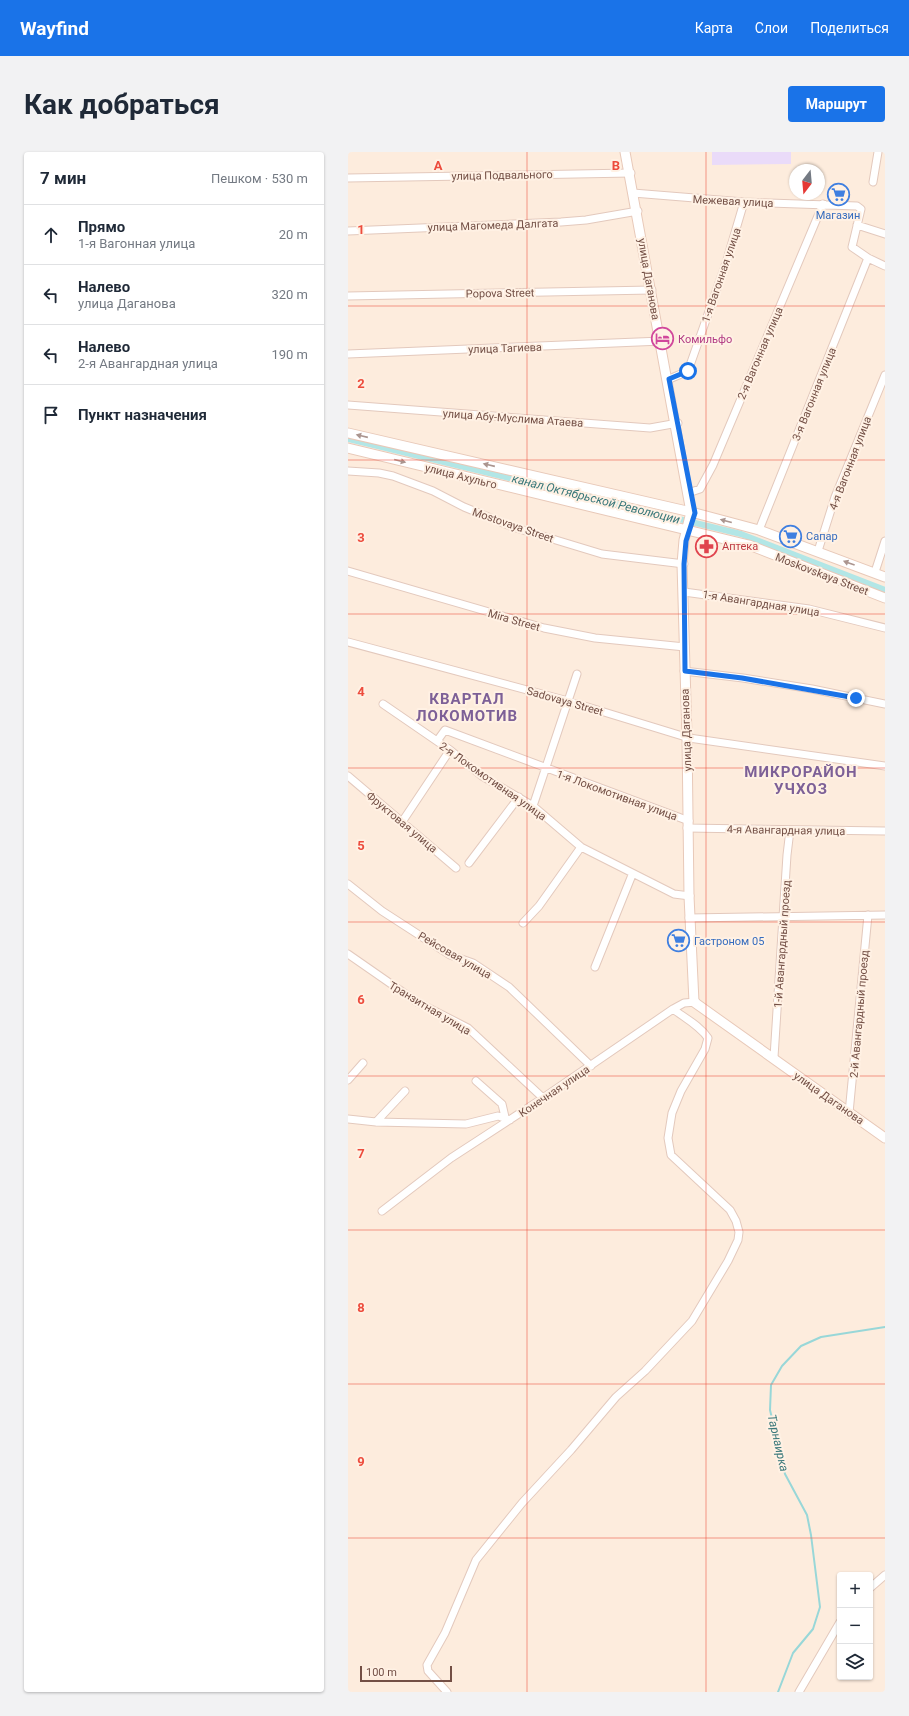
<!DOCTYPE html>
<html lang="ru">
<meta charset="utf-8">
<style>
:root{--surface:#fff;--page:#f2f2f3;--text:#1f2937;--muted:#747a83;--line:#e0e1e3;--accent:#1a73e8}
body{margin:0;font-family:Roboto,sans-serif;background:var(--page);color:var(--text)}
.controls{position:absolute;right:12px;bottom:12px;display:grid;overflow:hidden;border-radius:4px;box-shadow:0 1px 3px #0004}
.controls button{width:36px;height:36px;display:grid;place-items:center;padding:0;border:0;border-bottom:1px solid var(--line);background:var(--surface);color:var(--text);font:20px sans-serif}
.compass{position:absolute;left:441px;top:12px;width:36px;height:36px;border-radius:50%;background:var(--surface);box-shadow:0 1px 3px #0004;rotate:196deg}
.scale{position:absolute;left:12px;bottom:10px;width:92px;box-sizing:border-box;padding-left:4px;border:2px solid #734f45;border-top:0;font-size:11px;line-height:14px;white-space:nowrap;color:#734f45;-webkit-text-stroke:3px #fff1e4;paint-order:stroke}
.stop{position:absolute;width:12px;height:12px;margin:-9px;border:3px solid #1a73e8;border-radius:50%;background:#fff}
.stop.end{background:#1a73e8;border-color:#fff;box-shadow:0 1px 4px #0008}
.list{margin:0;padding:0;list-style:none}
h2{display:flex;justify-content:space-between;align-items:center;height:52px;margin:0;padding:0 16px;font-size:17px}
h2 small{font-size:13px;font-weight:400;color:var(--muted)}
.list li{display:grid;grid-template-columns:26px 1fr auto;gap:12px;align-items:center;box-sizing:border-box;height:60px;padding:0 16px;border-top:1px solid var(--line)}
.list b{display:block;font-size:15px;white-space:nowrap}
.list p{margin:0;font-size:13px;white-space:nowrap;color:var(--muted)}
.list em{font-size:13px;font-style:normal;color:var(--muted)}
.icon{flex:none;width:22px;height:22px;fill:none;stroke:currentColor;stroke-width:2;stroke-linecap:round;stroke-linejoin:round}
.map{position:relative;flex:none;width:537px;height:1540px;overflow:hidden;border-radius:4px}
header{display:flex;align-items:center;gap:24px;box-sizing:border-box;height:56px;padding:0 20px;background:var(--accent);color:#fff}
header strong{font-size:19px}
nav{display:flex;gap:22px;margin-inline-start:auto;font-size:14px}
.intro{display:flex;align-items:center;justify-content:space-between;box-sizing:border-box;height:96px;padding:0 24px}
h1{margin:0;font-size:28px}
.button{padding:10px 18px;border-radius:4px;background:var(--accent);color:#fff;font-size:14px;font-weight:700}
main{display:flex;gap:24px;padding:0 24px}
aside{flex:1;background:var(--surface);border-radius:4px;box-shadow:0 1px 3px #0004}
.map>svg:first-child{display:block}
.education{fill:#eadbf9}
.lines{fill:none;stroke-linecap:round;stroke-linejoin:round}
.stream{stroke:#98d7d8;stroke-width:2}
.canal{stroke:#b2e6e6;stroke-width:6}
.street-casing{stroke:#e3c9bd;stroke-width:9}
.secondary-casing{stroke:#e8c9b9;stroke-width:11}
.street{stroke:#fff;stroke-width:7}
.secondary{stroke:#fff;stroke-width:9}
.oneway{fill:#ab958f}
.route{stroke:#1a73e8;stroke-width:5}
.grid{fill:none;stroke:#ed4c3d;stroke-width:1;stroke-opacity:0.55}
.labels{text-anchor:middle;stroke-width:4;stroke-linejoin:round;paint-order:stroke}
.street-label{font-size:11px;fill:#734f45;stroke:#fff1e4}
.shop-label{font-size:11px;fill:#366cbe;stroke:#fff1e4;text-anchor:start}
.hotel-label{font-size:11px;fill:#b23c85;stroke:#fff1e4;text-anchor:start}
.health-label{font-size:11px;fill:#be3a42;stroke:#fff1e4;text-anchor:start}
.water-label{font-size:12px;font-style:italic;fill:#3a787a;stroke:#fff1e4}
.district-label{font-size:15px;font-weight:bold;letter-spacing:1px;fill:#7d6097;stroke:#fff1e4}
.grid-label{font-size:13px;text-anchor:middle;font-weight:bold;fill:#ed4c3d;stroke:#fff1e4;stroke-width:4;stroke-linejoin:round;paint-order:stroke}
</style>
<header>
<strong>Wayfind</strong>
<nav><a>Карта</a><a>Слои</a><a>Поделиться</a></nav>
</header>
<div class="intro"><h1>Как добраться</h1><a class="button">Маршрут</a></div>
<main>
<aside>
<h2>7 мин<small>Пешком · 530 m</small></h2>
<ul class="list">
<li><svg class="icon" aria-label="ahead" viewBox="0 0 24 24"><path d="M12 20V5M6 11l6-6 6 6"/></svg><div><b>Прямо</b><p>1-я Вагонная улица</p></div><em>20 m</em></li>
<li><svg class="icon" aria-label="left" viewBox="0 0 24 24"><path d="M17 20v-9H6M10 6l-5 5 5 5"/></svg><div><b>Налево</b><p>улица Даганова</p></div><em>320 m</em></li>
<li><svg class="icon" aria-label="left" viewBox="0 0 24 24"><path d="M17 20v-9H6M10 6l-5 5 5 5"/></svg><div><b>Налево</b><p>2-я Авангардная улица</p></div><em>190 m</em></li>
<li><svg class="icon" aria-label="arrive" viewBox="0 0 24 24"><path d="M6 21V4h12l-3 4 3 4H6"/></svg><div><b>Пункт назначения</b></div></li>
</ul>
</aside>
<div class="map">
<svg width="537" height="1540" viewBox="0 0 537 1540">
<rect width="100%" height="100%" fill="#fdecdd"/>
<!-- education -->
<path class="education" d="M364,0H443V12L364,13Z"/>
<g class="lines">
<!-- stream -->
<path class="stream" d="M430,1540L445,1501L465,1477L472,1455L463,1383L459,1363L437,1322L422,1258L423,1233L434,1214L453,1194L473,1185L537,1175"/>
<!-- canal -->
<path class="canal" d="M0,287L393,382L537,438"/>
<defs>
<path id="street" d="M0,26L283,21
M525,30L530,0
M285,41L396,50L509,54L513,57L504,95L520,106L537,114
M509,73L537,82
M0,79L213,70L238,68L290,59
M0,144L304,138
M0,202L314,189
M319,228L340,219L378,111L396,50
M0,253L302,276L330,271
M0,319L31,321L45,324L85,339L116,355L165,375L254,402L336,412
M340,341L352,337L365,313L475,52
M411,378L520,106
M470,399L487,345L537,223
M0,419L196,476L247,486L337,495
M527,420L537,389
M336,440L461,457L537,476
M0,490L220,549L341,586L537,614
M336,519L395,526L464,537L537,552
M35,552L102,598L134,624L185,654L233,695L326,742L342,744
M89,589L97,578L341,669
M0,624L108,716
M185,654L229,522
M54,670L102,598
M339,676L537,679
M121,711L171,645
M0,732L34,759L102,803L125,811L161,835L243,914
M341,766L537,763
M175,771L191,754L233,695
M0,802L69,850L120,876L195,946
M247,815L284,723
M426,905L439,703L442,678
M0,928L15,911
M128,929L154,952L157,965
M501,961L520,763
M0,967L28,970L118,972L150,964L162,968
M28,970L57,939
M34,1059L103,1006L195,946L325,857L336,851L348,850
M522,1436L537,1423
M99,1540L80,1519L79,1513L97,1481L128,1408L174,1351L223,1298L268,1245L297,1219L344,1169L380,1109L390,1088L391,1080L388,1069L382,1058L323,1003L320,986L324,961L333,939L357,897L360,886C352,874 337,866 325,857
M451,1540L492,1470"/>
<path id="secondary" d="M277,0L343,360L336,388L334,412L339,585L341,744L346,850L537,986
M0,281L343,360L411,378L537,425
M0,296L401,393L537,446"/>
</defs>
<!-- street casing -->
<use href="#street" class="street-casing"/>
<!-- secondary casing -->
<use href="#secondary" class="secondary-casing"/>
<!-- street -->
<use href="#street" class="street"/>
<!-- secondary -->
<use href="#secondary" class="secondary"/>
</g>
<!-- one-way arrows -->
<defs><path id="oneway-solid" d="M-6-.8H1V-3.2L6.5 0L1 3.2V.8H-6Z"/></defs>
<g class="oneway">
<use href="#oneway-solid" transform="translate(14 284) rotate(-167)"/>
<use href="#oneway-solid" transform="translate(52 309) rotate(14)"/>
<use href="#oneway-solid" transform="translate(141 313) rotate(-167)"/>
<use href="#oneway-solid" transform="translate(378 369) rotate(-165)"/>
<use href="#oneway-solid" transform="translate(501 411) rotate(-160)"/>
</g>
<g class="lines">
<!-- route -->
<path class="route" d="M340,219L321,227L347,361L338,389L336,412L337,519L394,526L508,546"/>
</g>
<!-- grid -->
<path class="grid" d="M179,0V1540M358,0V1540M0,154H537M0,308H537M0,462H537M0,616H537M0,770H537M0,924H537M0,1078H537M0,1232H537M0,1386H537"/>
<!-- icons -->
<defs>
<symbol id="supermarket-ring" viewBox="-11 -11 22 22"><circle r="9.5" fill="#fff1e4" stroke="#3f7fe0" stroke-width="1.5"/><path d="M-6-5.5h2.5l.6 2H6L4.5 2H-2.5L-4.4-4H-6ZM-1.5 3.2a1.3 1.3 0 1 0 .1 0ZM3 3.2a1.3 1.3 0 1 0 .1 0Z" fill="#3f7fe0"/></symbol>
<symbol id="hotel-ring" viewBox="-11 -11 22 22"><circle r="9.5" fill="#fff1e4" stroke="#d1479c" stroke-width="1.5"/><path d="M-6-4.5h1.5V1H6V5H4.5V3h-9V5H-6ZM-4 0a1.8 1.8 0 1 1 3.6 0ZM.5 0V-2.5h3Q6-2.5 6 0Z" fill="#d1479c"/></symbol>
<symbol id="pharmacy-ring" viewBox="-11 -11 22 22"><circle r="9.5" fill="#fff1e4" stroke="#e0444e" stroke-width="1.5"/><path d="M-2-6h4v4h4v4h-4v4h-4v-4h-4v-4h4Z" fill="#e0444e"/></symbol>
</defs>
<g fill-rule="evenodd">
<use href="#supermarket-ring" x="478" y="30" width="25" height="25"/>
<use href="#hotel-ring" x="302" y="174" width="25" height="25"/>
<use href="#supermarket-ring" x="430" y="372" width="25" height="25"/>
<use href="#pharmacy-ring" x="346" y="382" width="25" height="25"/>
<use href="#supermarket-ring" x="318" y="776" width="25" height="25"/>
</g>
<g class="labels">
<!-- street labels -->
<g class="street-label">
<text transform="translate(154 23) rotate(-1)" y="4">улица Подвального</text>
<text transform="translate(385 49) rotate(3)" y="4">Межевая улица</text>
<text transform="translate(145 73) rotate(-2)" y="4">улица Магомеда Далгата</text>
<text transform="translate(373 123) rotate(-71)" y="4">1-я Вагонная улица</text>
<text transform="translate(301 127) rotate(80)" y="4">улица Даганова</text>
<text transform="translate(152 141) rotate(-1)" y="4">Popova Street</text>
<text transform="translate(157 196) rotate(-2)" y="4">улица Тагиева</text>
<text transform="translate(412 201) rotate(-67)" y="4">2-я Вагонная улица</text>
<text transform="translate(466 242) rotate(-68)" y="4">3-я Вагонная улица</text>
<text transform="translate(165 266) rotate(4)" y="4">улица Абу-Муслима Атаева</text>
<text transform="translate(502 311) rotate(-69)" y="4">4-я Вагонная улица</text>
<text transform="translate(113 324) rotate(14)" y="4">улица Ахульго</text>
<text transform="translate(165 373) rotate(19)" y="4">Mostovaya Street</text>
<text transform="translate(474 422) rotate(21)" y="4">Moskovskaya Street</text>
<text transform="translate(413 451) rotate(9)" y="4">1-я Авангардная улица</text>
<text transform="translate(166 468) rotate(16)" y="4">Mira Street</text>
<text transform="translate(217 549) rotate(16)" y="4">Sadovaya Street</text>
<text transform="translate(338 578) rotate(-92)" y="4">улица Даганова</text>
<text transform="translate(145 629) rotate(35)" y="4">2-я Локомотивная улица</text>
<text transform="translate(269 643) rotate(20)" y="4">1-я Локомотивная улица</text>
<text transform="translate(54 670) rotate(40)" y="4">Фруктовая улица</text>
<text transform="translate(438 678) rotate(1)" y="4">4-я Авангардная улица</text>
<text transform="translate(434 792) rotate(-86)" y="4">1-й Авангардный проезд</text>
<text transform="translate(107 803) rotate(30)" y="4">Рейсовая улица</text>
<text transform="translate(82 856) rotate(31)" y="4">Транзитная улица</text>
<text transform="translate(511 862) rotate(-85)" y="4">2-й Авангардный проезд</text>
<text transform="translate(206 939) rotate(-34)" y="4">Конечная улица</text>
<text transform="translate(481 946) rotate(35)" y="4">улица Даганова</text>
</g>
<!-- shop labels -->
<g class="shop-label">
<text x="490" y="67" text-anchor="middle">Магазин</text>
<text x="458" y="388">Сапар</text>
<text x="346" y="793">Гастроном 05</text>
</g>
<!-- hotel labels -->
<g class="hotel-label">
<text x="330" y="191">Комильфо</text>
</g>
<!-- health labels -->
<g class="health-label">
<text x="374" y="398">Аптека</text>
</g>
<!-- water labels -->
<g class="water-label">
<text transform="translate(248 347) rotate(14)" y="4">канал Октябрьской Революции</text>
<text transform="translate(430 1291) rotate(77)" y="4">Тарнаирка</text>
</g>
<!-- district labels -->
<g class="district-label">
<text x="119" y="552">КВАРТАЛ<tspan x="119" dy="17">ЛОКОМОТИВ</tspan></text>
<text x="453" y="625">МИКРОРАЙОН<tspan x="453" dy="17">УЧХОЗ</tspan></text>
</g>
</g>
<g class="grid-label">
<text x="90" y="18">A</text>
<text x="268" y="18">B</text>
<text x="13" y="82">1</text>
<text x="13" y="236">2</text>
<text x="13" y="390">3</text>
<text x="13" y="544">4</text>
<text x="13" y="698">5</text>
<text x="13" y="852">6</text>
<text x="13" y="1006">7</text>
<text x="13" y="1160">8</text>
<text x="13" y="1314">9</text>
</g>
</svg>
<div class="controls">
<button>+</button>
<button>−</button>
<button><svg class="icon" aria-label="layers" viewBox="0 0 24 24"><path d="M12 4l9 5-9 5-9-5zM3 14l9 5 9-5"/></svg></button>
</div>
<svg class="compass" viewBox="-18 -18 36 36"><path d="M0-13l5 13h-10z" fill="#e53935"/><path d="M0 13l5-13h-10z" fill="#747a83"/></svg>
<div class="scale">100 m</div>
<div class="stop" style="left:340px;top:219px"></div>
<div class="stop end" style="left:508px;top:546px"></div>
</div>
</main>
